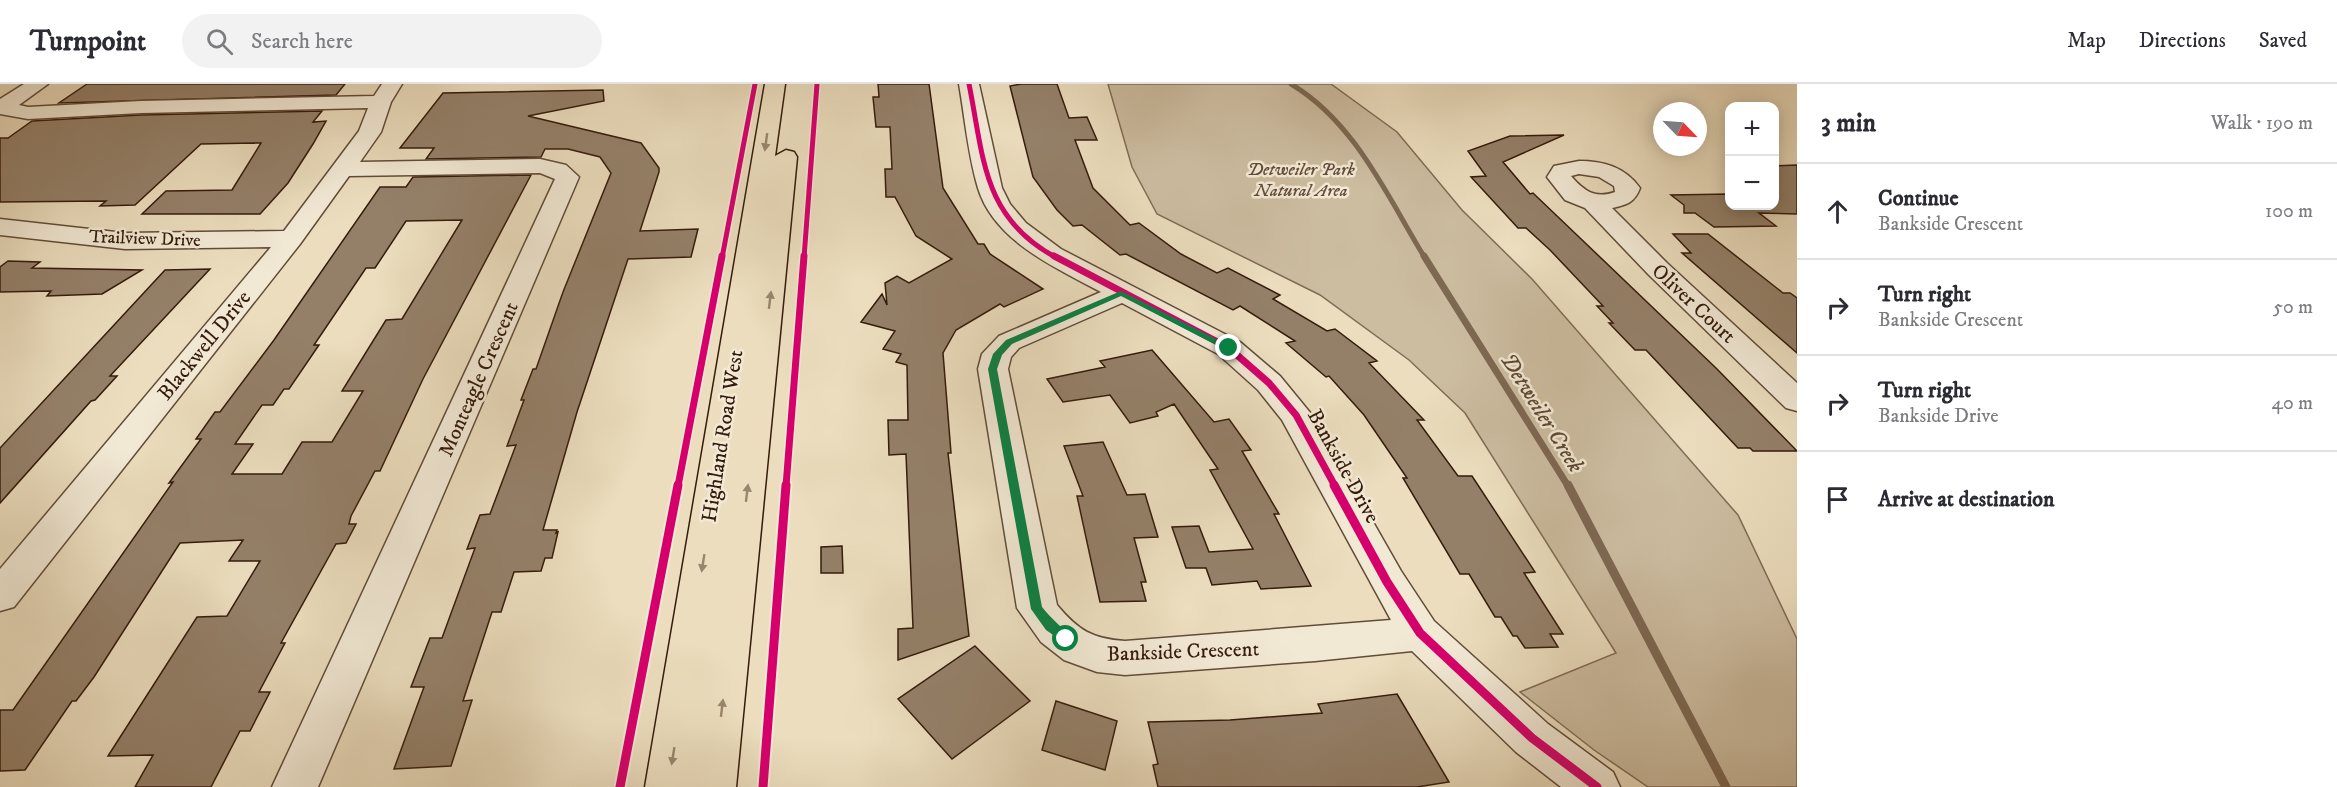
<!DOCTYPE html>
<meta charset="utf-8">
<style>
:root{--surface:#fff;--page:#f2f2f3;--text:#2b2b33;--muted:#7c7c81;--line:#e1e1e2}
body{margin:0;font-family:"IM FELL DW Pica",serif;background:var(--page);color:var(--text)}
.controls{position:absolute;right:18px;top:18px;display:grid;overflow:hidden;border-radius:12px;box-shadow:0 3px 15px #0003}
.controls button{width:54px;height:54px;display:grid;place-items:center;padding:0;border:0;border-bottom:2px solid var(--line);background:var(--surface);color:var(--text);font:30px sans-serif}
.compass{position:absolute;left:1653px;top:18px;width:54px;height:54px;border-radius:50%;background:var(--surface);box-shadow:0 3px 15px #0003;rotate:115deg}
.stop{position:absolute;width:18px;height:18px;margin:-14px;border:4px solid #0b8043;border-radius:50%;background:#fff}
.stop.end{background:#0b8043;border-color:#fff;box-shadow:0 2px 6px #0008}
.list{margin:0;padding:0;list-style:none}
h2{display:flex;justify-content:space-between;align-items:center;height:78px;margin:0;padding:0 24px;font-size:26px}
h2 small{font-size:20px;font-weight:400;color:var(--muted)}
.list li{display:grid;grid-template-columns:39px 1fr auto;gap:18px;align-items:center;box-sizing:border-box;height:96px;padding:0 24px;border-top:2px solid var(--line)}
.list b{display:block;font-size:22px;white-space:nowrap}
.list p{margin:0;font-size:20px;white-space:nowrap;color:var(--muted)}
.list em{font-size:20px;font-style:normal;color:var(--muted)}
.icon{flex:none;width:33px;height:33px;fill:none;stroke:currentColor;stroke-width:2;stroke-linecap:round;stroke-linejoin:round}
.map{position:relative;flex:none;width:1797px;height:703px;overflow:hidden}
header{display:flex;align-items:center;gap:36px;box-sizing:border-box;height:84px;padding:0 30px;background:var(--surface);border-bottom:2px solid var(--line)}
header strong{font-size:28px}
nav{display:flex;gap:33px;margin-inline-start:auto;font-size:21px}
.search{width:420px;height:54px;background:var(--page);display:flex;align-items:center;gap:15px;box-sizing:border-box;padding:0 21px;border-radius:33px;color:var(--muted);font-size:22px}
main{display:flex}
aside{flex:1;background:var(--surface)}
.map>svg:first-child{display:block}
.green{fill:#ccbca0;stroke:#806c56;stroke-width:1.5}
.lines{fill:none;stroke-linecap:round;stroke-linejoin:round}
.stream-far2{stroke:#7d6852;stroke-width:5}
.stream-far1{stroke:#7d6852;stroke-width:7}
.stream{stroke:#7d6852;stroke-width:9}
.building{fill:#948069;stroke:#351b0c;stroke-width:1.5;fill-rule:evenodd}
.minor-casing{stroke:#624c38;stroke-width:3}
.major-casing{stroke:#351b0c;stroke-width:3}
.minor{fill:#f2e9d5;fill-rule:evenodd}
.major{fill:#ebddbe;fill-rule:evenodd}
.cycleway-far2-casing{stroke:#f2e9d5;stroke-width:8}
.cycleway-far1-casing{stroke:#f2e9d5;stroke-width:10}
.cycleway-casing{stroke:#f2e9d5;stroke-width:13}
.cycleway-far2{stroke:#d6006c;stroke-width:5}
.cycleway-far1{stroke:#d6006c;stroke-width:7}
.cycleway{stroke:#d6006c;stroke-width:9}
.oneway{fill:#99866e}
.route{fill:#0b8043}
.labels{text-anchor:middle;stroke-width:5;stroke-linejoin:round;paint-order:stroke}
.far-park-label{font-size:18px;font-style:italic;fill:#624b38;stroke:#f2e9d5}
.far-street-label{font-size:18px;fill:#351b0c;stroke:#f2e9d5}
.street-label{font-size:21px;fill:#351b0c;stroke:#f2e9d5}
.water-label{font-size:22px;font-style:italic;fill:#5f4835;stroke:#f2e9d5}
</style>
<header>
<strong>Turnpoint</strong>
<div class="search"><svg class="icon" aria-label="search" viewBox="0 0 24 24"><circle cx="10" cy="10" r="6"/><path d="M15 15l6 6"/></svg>Search here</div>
<nav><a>Map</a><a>Directions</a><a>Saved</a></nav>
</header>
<main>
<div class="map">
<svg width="1797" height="703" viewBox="0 0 1797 703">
<rect width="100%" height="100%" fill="#ebddbe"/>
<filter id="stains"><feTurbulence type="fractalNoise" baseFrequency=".00333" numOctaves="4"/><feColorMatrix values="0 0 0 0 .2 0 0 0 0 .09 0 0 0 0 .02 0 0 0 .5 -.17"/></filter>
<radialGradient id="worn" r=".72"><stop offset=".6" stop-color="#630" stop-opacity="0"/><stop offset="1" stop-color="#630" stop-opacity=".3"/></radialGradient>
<!-- green -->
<path class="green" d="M1108,0H1331L1397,48L1462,126L1532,195L1738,431L1797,555V703H1648L1594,666L1520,608L1616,569L1465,329L1409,276L1320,211L1157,130L1132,83Z"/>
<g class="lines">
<!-- stream-far2 -->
<path class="stream-far2" d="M1291,0C1355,38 1387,112 1425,174"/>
<!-- stream-far1 -->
<path class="stream-far1" d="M1424,172L1568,402"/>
<!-- stream -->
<path class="stream" d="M1568,401L1726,703"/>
</g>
<!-- building -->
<path class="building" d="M87,0H345L336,11L59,19Z
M878,0H929L943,104L978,160H984L990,170L1043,205L1004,223L1000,220L956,246L943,269L951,369H948L969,552L898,576V545L913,544L908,419L906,370L889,371L888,336H908L907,281L896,278L901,270L883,265L895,247L861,238L882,210L887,221L885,199L897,192L909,199L952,175L916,152L895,113H886L885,85H892L890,43H876L873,13H879Z
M1021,0H1057L1069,34L1087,33L1097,56H1075L1093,104L1130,141L1139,139L1181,170L1217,189L1228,184L1280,211L1273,215L1327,247L1335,245L1377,277L1369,279L1424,336H1417L1458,392H1472L1535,488L1524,489L1563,550H1550L1558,563L1525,564L1517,552H1513L1501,533H1495L1469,490H1460L1403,394H1407L1364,331L1329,292L1326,293L1286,259L1295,257L1240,222L1233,226L1126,170L1120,171L1082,141L1073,142L1057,126L1033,93L1010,2Z
M603,6L604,17L528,32L641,59L659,84V88L640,147L698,145L691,173L628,175L577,328L543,446H557L556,449L558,448L552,474H545L541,487L514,488L501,528H492L463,617L472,616L451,682L394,685L424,603H411L430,554H442L475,464L467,465L480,431L490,430L516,361L507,362L524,316H521L533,285H536L563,208L611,89L600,73L568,65H545L541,73L426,75L434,64H400L443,9Z
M322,27L313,38L326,37L313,60L288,99L260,130H142L166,107L232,106L261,59L201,60L135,121L100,122L106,117L0,118V54H8L32,37L141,31Z
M1564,51L1503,78L1530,110L1533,109L1717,285L1797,367H1753L1750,364H1738L1646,266H1635L1609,239H1613L1597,222H1603L1550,166L1526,144H1518L1471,93L1486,92L1468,67L1510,52Z
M1797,81V130L1759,129L1776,142L1714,143L1695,129H1684V121L1671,111L1730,110V122H1774V82Z
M531,91L423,295L380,387H375L351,432L349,440H356L346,459L336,460L281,559H285L259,608H270L250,647H240L211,703H135L153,671L108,672L197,533L227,532L260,477H229L243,456L180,459L94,593L76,617H72L25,686L0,687V626H13L173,398L169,399L201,355H196L215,328H220L274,256L380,103H406L413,93ZM462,136L402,235L386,236L342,307H363L332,358H302L282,390H232L253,360H235L262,321H273L284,305H289L319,261H314L366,184H375L406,137Z
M1673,150H1708L1783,209H1790L1797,214V269L1682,169H1691Z
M8,177L40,178L32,184L142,186L102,210L47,212L51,207L0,208V183Z
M210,185L110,292H117L95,316L91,317L0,419V364L165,186Z
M1152,266L1214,338L1229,335L1251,366L1242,367L1279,430H1274L1311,502L1261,505L1257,497L1212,501L1206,484H1186L1172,443L1199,442L1209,468L1253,465L1210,386L1218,385L1174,320L1156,328L1158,332L1130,339L1110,311L1063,318L1047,295L1105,283L1100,277Z
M1103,358L1127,411L1145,410L1158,453L1134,454L1146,498H1141L1146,517L1100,518L1077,412H1083L1064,362Z
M842,462L843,489H821V463Z
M975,562L1030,617L952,675L898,615Z
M1397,610L1449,698L1417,703H1158L1153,681L1158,680L1148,638L1230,636L1322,629L1318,620Z
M1056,617L1117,637L1105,686L1042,666Z"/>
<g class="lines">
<defs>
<path id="minor" d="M24,0H48L19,21L28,23L141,17L374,12L382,0H402L391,18L381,48L360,78L540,75L566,81L579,93L318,703H272L555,95L540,89L349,92L300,160L14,523L0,527V485L271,163L125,165L0,151V135L125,149L284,147L359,47L368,24L141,29L28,35L0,30V15Z
M959,0H979L1002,104L1010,120L1026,139L1061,165L1240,258L1280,292L1312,331L1401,487L1434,537L1548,640L1613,688L1620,703H1561L1516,668L1412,567L1315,577L1125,591L1097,588L1064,576L1041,558L1017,524L978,285L982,270L999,252L1101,208C1056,184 994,157 978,104C968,71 965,34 959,0ZM1122,219L1218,270L1258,306L1282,336L1391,536L1125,557C1092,555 1078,546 1057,521L1008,285L1011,273L1019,264Z
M1579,77C1604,77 1625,83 1640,104C1635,118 1627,121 1612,124L1667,179L1797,299V327L1786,324L1649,191L1585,124L1565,116L1547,93L1554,82ZM1579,90L1599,93L1614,102L1615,108C1595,115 1584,107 1571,92Z"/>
<path id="major" d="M765,0H785L775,72L786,66L794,68L797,73L736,703H645Z"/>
</defs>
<!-- minor casing -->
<use href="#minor" class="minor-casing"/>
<!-- major casing -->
<use href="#major" class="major-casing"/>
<!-- minor -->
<use href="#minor" class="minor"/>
<!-- major -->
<use href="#major" class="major"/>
<defs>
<path id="cycleway-far2" d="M969,0C984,74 982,134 1057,174
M722,174L755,0
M804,174L817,0"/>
<path id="cycleway-far1" d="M1054,172L1229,264L1269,299L1296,331L1335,402
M678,402L722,172
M786,402L804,172"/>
<path id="cycleway" d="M1334,401L1387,498L1420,549L1532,654L1597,703
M620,703L678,401
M763,703L786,401"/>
</defs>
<!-- cycleway-far2 casing -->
<use href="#cycleway-far2" class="cycleway-far2-casing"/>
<!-- cycleway-far1 casing -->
<use href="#cycleway-far1" class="cycleway-far1-casing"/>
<!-- cycleway casing -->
<use href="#cycleway" class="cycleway-casing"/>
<!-- cycleway-far2 -->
<use href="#cycleway-far2" class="cycleway-far2"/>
<!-- cycleway-far1 -->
<use href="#cycleway-far1" class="cycleway-far1"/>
<!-- cycleway -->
<use href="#cycleway" class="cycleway"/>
</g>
<!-- one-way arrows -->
<defs><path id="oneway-solid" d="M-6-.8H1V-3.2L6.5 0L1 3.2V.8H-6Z" transform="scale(1.5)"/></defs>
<g class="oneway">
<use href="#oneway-solid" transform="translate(766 58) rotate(98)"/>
<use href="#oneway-solid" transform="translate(770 216) rotate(-83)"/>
<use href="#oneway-solid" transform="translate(747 409) rotate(-83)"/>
<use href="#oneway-solid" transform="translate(703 479) rotate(99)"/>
<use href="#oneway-solid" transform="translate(722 624) rotate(-83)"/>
<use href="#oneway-solid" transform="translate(673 672) rotate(99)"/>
</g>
<!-- route -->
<path class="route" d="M1121,207L1234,264L1226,266L1121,212L1012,260L1002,271L997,285L1042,523C1051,535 1064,544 1072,555L1066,560L1046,546L1031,525L988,285L993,270L1006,256Z"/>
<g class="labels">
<!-- far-park labels -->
<g class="far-park-label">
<text x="1301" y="91">Detweiler Park<tspan x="1301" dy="21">Natural Area</tspan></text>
</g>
<!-- far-street labels -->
<g class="far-street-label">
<text transform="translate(145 154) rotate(2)" y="6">Trailview Drive</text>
</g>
<!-- street labels -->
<g class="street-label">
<text transform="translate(1694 219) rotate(43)" y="7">Oliver Court</text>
<text transform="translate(204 261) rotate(-51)" y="7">Blackwell Drive</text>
<text transform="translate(478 295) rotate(-66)" y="7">Monteagle Crescent</text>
<text transform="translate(722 352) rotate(-81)" y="7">Highland Road West</text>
<text transform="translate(1344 382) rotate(61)" y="7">Bankside Drive</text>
<text transform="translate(1183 567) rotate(-2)" y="7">Bankside Crescent</text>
</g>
<!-- water labels -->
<g class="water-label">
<text transform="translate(1543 328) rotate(58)" y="8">Detweiler Creek</text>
</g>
</g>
<rect width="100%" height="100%" filter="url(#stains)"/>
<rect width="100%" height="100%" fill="url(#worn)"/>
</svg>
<div class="controls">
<button>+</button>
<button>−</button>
</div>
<svg class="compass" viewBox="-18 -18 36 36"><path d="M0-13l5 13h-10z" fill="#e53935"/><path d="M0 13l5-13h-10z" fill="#7c7c81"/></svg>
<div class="stop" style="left:1066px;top:555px"></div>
<div class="stop end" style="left:1229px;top:264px"></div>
</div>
<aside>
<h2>3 min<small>Walk · 190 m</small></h2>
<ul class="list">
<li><svg class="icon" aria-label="ahead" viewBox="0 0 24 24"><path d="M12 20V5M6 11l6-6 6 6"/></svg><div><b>Continue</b><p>Bankside Crescent</p></div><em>100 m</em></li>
<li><svg class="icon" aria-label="right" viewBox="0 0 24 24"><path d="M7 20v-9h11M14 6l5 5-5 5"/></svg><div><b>Turn right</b><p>Bankside Crescent</p></div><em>50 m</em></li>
<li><svg class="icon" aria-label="right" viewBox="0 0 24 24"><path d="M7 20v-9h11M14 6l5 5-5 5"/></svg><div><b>Turn right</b><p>Bankside Drive</p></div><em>40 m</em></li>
<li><svg class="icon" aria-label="arrive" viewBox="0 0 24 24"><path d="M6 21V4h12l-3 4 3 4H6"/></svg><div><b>Arrive at destination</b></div></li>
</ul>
</aside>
</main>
